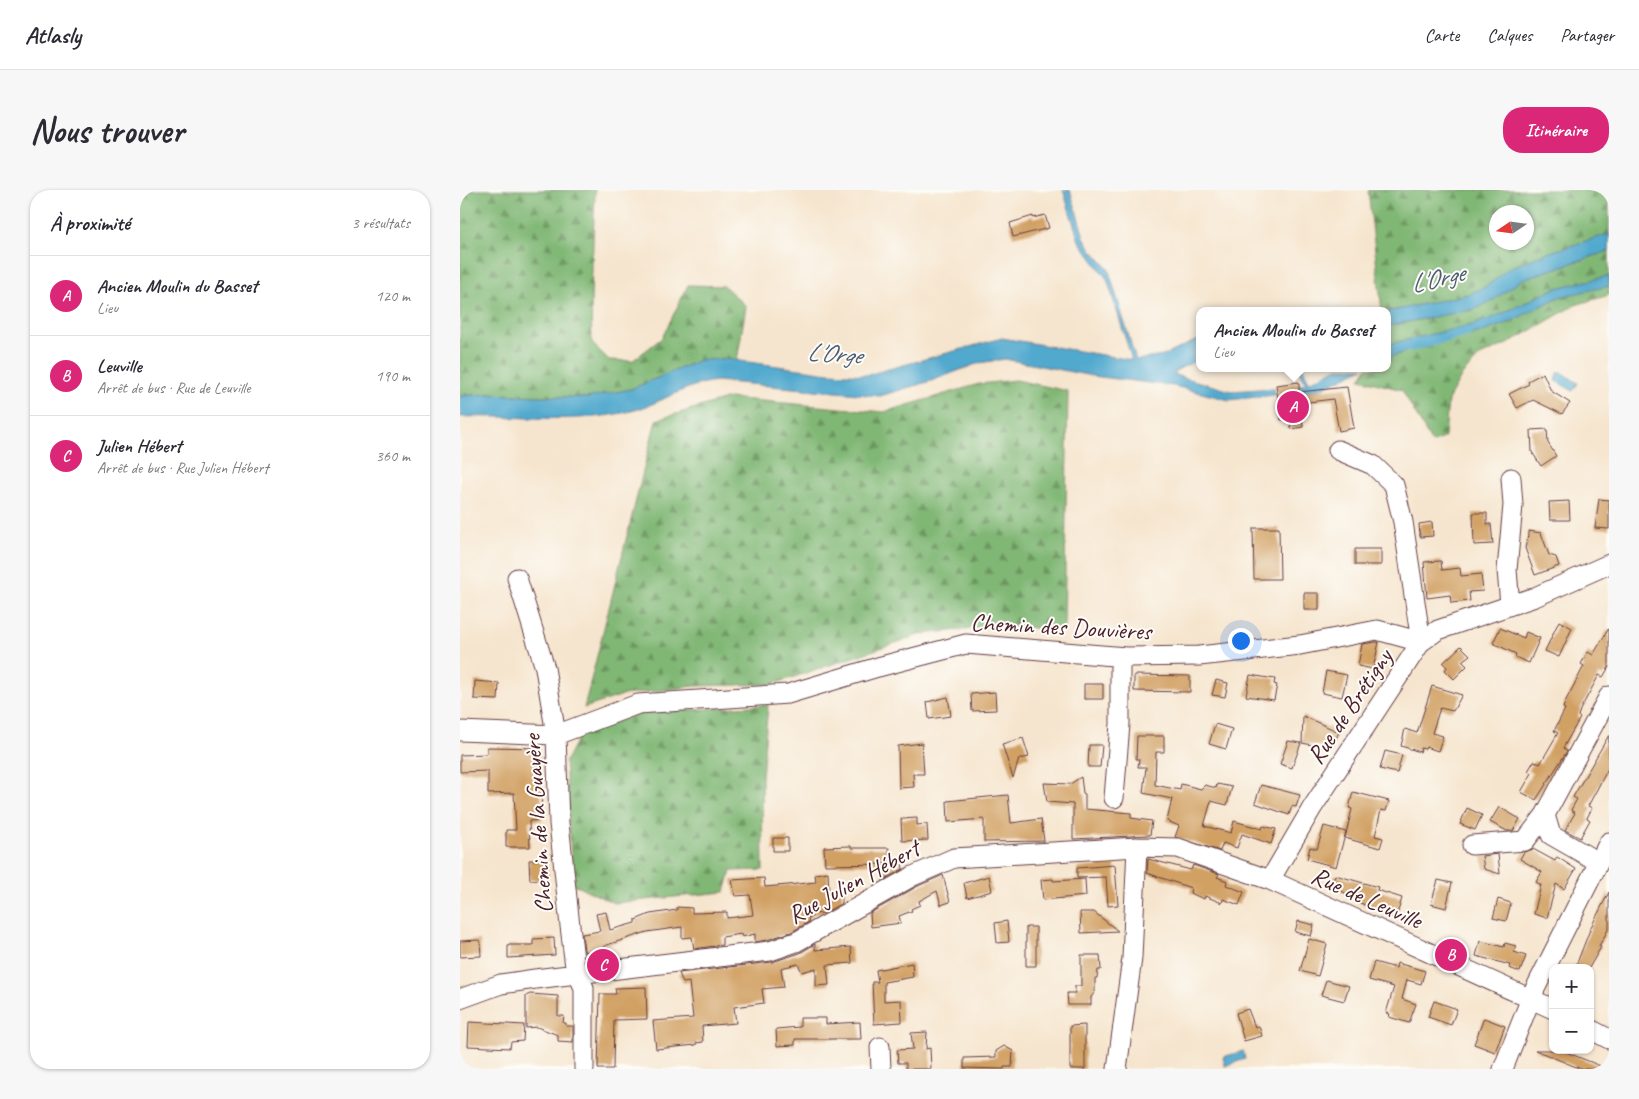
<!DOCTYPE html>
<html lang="fr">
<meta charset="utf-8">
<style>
:root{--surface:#fff;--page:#f7f7f7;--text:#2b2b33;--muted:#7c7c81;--line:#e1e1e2;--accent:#db2777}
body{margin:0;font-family:Caveat,sans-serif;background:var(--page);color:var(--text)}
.controls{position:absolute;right:15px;bottom:15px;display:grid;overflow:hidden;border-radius:10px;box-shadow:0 1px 4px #0004}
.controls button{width:45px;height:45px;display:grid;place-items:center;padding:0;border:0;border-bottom:1px solid var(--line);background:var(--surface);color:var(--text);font:25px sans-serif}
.compass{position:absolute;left:1029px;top:15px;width:45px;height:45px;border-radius:50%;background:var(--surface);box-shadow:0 1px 4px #0004;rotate:257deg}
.you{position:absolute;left:780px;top:450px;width:18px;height:18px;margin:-12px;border:4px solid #fff;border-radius:50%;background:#1a73e8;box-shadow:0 0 0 8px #1a73e833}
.badge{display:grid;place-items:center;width:32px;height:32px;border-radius:50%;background:var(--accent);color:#fff;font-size:16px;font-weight:700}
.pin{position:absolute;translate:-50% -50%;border:2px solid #fff;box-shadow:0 1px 5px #0006}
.popup{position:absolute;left:736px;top:117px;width:195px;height:65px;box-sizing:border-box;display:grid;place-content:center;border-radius:10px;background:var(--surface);filter:drop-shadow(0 1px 4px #0005);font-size:16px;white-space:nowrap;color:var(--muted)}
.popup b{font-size:19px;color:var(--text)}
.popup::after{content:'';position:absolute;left:50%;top:100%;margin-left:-10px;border:10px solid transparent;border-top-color:var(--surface)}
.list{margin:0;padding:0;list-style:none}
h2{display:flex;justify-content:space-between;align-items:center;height:65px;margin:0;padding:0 20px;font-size:21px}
h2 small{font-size:16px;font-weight:400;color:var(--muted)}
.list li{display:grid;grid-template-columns:32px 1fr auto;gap:15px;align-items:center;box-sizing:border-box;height:80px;padding:0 20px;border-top:1px solid var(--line)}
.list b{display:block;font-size:19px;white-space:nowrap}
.list p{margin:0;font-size:16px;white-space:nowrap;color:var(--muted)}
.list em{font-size:16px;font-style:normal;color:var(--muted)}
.map{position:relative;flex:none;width:1149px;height:879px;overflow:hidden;border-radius:20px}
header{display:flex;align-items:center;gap:30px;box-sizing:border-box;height:70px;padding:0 25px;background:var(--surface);border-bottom:1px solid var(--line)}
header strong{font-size:24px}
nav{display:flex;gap:28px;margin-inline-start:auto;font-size:18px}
.intro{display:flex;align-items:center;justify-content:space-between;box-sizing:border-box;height:120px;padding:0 30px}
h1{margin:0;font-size:35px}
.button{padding:12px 22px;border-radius:20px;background:var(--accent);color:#fff;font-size:18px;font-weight:700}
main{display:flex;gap:30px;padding:0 30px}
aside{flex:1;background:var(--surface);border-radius:20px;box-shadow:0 1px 4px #0004}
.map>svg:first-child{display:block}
.forest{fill:url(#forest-firs);stroke:#656b50;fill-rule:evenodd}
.water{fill:#51a9ce;stroke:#4e647c}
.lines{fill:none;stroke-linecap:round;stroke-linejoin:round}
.stream{stroke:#51a9ce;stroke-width:4}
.building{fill:#d1a064}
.minor-casing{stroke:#643d43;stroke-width:21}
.minor{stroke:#fff;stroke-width:19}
.labels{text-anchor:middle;stroke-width:4;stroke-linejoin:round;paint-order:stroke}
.street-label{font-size:25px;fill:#4a1f2b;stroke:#fdfcf7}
.water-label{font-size:26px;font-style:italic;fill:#4d5d74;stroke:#fdfcf7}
</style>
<header>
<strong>Atlasly</strong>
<nav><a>Carte</a><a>Calques</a><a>Partager</a></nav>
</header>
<div class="intro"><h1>Nous trouver</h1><a class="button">Itinéraire</a></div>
<main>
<aside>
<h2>À proximité<small>3 résultats</small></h2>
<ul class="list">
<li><span class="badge">A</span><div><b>Ancien Moulin du Basset</b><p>Lieu</p></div><em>120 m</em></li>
<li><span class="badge">B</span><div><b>Leuville</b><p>Arrêt de bus · Rue de Leuville</p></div><em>190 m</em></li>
<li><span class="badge">C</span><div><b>Julien Hébert</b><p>Arrêt de bus · Rue Julien Hébert</p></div><em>360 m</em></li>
</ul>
</aside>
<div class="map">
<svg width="1149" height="879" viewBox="0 0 1149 879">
<defs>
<pattern id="forest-firs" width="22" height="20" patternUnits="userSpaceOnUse" patternTransform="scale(1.25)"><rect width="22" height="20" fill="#80b774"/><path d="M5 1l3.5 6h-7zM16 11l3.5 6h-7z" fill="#6b945f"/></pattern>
</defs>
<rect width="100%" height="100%" fill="#fdfcf7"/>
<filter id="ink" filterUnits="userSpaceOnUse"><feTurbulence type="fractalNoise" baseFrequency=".02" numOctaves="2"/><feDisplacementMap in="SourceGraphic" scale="10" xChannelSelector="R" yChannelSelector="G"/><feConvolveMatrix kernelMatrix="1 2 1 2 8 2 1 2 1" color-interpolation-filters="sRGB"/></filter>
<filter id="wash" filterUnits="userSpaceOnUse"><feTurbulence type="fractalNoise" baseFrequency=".0096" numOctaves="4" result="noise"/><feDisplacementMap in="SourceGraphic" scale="20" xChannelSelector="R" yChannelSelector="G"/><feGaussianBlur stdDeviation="1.12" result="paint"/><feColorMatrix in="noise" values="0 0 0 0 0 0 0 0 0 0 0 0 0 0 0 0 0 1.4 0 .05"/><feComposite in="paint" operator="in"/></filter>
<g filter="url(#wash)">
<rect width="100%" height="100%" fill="#f6e5ce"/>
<!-- forest -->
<path class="forest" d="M0,0H135L131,107L132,153L149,170L172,171L202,148L228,95L264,96L286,116L277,171C240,166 230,175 199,189C176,199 151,205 127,208L29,204L0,206Z
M908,0H1149V105L1115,115L1051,152L1020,166L1002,185L988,210L985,247L972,253L942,200L900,189L907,178H927V121H922ZM1036,22H1066V52H1036Z
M556,190L608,201L604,441L545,435L462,444L313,494L235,496L163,505L124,518L196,230L269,208L424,222L519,194Z
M308,515L302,587L303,680L271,681L265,702L154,713L113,694L105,572L119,546L180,523Z"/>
<!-- water -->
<path class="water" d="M603,0H610L624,47L631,59L648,78L676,170L703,166L739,149V169L715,181V185L771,201L814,198L815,205L769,210L714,196L632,186L545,169L519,173L471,191L420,206L256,191C224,194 198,216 167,222C113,234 55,225 0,227V206L29,204L127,208L171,199L240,170L266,169L369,183L407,185L542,148L672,170L647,89L619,51Z
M1149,44V61L1063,89L1032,111L1015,119L927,136V122L1009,104L1027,96L1049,78L1087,63Z
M1149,86V96L1099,107L1050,132L1023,142L992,147L927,168V156L933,153L1012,135L1037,126L1096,98Z
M837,178H843L849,192L877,178H903L858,200L840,202L839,195L846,193Z
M1101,182L1118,193L1113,201L1096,191L1098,183Z
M783,861L785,869L765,876L763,867Z"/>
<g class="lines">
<!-- stream -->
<path class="stream" d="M949,160L1010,144"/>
</g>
<g id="blocks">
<!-- building -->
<path class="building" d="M585,25L589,38L553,47L550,33L573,26V28Z
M1083,183L1091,201L1110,213L1102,224L1073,210L1057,218L1049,204L1069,194L1068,191Z
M839,192V202L887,197L894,238L879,241L873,209L841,213L843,237L831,239L830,229L821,230L816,195Z
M1087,239L1088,253L1096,266L1081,276L1072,262L1071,240Z
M1139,309L1149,310V339L1135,338Z
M1109,311L1110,330H1090L1089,312Z
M1013,323H1027V334H1031L1033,354L1014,355Z
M972,332L973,346L960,347L959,334Z
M793,338H819L820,389H794Z
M1069,341L1081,343L1089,365L1096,367L1099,376L1075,385L1065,358Z
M895,359H921V375H895Z
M981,371L982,380L1000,378L1001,386L1021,384L1023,401L1009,402L1010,411L991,413L990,405L967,408L964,372Z
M844,403H859V420H844Z
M1099,431L1112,438L1099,467L1085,461Z
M1040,438L1064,448L1066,442L1080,448L1069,473L1055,467L1056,464L1033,453Z
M1149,438V477L1143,487L1139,485L1120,520L1118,526L1120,528L1103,558L1107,561L1076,610L1061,602L1072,583L1068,581L1074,571L1080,574L1098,543L1094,541L1105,519L1103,518L1105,512L1124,476L1121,474L1128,462L1133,465Z
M916,452H919L913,479L898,476L902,454Z
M1001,456L1010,465L1002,471L1007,476L994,489L985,480L987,477L983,473Z
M866,481L887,485L882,507L862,503Z
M674,485L730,486V502L674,501Z
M790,485L815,489L814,494L817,495L814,510L786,506Z
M756,490L768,493L765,507L752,505Z
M15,491L39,493L38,510L14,509Z
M624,494H643V509H624Z
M972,496L1002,505L993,521L980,518L972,543L983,546L978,561L966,557L965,559L961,558L960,562L941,556L945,539L957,543Z
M535,502L536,520L512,521L511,504Z
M488,507L491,526L469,529L467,512Z
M843,526L879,542L872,557L864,553L862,557L842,553Z
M755,534L772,539L766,559L749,554Z
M1149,545V577L1128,616L1132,618L1127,628L1130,630L1120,648L1105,640L1115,623L1111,620L1117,609L1113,607Z
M677,546H704V562H696L695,595L720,600L721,594L741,599L745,595L756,598L757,594L772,597L767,615L751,611L744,636L771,643L774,631L802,639L803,636L816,639L811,654L782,644L777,658L763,653L760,661L715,647L719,636L707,631L712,609L683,603L686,577H678L679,569H676Z
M563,548L569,567L559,569L553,588L542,554Z
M828,551L841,553L832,578L820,574Z
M462,553L464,584H453L454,597L439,598L438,556Z
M629,555H642L640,577H628Z
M27,557L80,558L82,630L69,631L70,657H46V640H56L54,603L28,604V581L0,582V565L27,564Z
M925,561L942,565L937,583L920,579Z
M621,587L623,603L625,604V619L671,623V628L692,631L690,645L613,649V614L587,612L584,593L610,594Z
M801,595L840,605L836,617L832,616L829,625L795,613Z
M893,602L929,611L926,621L921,620L915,646L923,648L920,658L885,648L892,619L889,618Z
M548,605L551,633L581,629L584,651L524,652V629L488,632L487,611Z
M1039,617L1060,629L1053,641H1047L1030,632Z
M1007,618L1022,625L1015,640L1000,634Z
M457,628V635L467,634L468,650L442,651L441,629Z
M864,636L886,642L876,677L847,669L850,657L857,659Z
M313,648H328V661H313Z
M391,656V658H429V674L365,675L364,657Z
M1073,659L1095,671L1097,667L1116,679L1104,699L1096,694L1087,728L1074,724L1081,695L1076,692L1082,682L1060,669L1064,662Z
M1038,664L1040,684L1024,679L1022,666Z
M688,669L731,680L733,675L759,684L757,687L767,691L766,695L784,702L779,715L763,709L762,713L745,706L744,709L730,703L731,698L687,683Z
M69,670H87L88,689L70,690Z
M423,674H442L443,679L423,690Z
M655,675L658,715L648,716L646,687L617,688V678Z
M368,682L369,703L382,702V713L364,723L351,724L352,727H348L349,732L331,742L307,750L295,752V744L282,747L281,744L262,747V755L234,759L232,747L222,748V737L187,742L144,756L145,758L125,762L124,760L122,744L140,741L136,724L146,722L150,740L175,733V730L190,724L217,720V717L232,718V723L267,722V728L293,725L290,705L275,706L272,690L304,688L305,697L328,695L356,692L355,684Z
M483,685L490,712L481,715L477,701L459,711L460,715L451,719L452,721L439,726L441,733L411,737L410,723L458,696Z
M875,685L918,697L917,700L942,708L936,728L886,707L888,704L870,697Z
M529,686L532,701L507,708L504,693Z
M593,689V691L625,689L626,706L583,710L581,690Z
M978,690L992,693L986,718L971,714Z
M1149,702V738L1139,756L1141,757L1129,778H1115L1131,737Z
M1038,709L1051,713L1046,731L1033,728Z
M620,722H634L658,741L621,743Z
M547,731L549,752L537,753L535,733Z
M838,731L854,735L851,746L835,742Z
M566,737H576V776H566Z
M94,748L95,765L48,768V755H73V749Z
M849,749L867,754L858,786L840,781Z
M20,750L21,766L0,767V751Z
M1020,751L1044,757L1045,753L1056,756L1054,762L1066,766L1060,782L1049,778L1050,775L1016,766Z
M355,754V760L391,757L392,773L367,775L369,795L356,796V778L342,782L338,774L321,778L324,797L302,799L304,813L274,817L276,833L242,836L243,852L236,853V855L196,859L193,831L233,828L229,792L223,793L219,783L312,772L340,763Z
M621,765H640L641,780H638L637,788H635V802L631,807V815H608L607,803H615V796H621Z
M914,772L936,778L937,773L965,781L961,794L947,790L942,809L956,814L949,833L929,827L930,824L926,823L934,797L909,790Z
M452,773L453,787L424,792V811L441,810L442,832L414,834L412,792H418L416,780Z
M866,790L889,796L884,811L861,805Z
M186,797L187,829L154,830L153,879H138L140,804H156L155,798Z
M70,804L98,806V826H104L103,833H106V836H113V852L98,851V845L77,837L66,838V806Z
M974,811L997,819L991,835L968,827Z
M788,819L795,837L799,836L802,846L784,851L776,823Z
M340,828H366V834L400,832L401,849H335V855L317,856L316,839L340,837Z
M1024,828L1045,836L1035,862L1014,854Z
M9,832L64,835L63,851L51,852L50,858L8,856Z
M625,835V879H610V836Z
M467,842L466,859L470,858L471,879H446V873H438L437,860L453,859L451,843Z
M544,856L553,861L552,877H544V879L504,878V868L536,867V861Z
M1075,860H1101L1148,879H1121Z"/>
</g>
</g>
<g filter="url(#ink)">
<use href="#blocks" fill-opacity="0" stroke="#643d43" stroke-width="1"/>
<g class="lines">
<defs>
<path id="minor" d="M878,260L913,275L934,295L943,332L961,452
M57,388L85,478L96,545L99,633L110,736L115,777L124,798V879
M1050,415L1047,380L1053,315L1051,288
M0,541L96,545L178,514L328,504L418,477L506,454L666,467L739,466L840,455L917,440L961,452
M654,608L660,534V467
M1012,655L1065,651L1085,625
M1138,672L1091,645L1085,625L1149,506
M810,690L852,618L961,452L978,440L1075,407L1149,374
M0,809L41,794L75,789L310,761L336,752L453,686L494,668L677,657L718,658L810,690L1093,819
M1130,839L1149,849
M420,857L421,879
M657,879L672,768L677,657
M1043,879L1073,803L1149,652"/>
</defs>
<!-- minor casing -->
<use href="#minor" class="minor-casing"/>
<!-- minor -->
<use href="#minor" class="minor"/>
</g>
</g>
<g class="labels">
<!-- street labels -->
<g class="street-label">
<text transform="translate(601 436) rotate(3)" y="9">Chemin des Douvières</text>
<text transform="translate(889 516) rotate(-56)" y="9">Rue de Brétigny</text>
<text transform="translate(77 634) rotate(-94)" y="9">Chemin de la Guayère</text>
<text transform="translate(393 691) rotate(-29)" y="9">Rue Julien Hébert</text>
<text transform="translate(907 707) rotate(24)" y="9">Rue de Leuville</text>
</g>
<!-- water labels -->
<g class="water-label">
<text transform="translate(977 88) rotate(-13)" y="9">L'Orge</text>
<text transform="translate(374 163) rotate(4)" y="9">L'Orge</text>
</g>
</g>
</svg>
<div class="controls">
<button>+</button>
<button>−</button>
</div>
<svg class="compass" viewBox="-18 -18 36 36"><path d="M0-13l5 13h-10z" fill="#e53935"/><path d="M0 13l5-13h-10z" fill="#7c7c81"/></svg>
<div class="you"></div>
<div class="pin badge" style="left:833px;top:217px">A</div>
<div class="popup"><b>Ancien Moulin du Basset</b>Lieu</div>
<div class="pin badge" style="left:991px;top:765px">B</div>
<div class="pin badge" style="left:143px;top:775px">C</div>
</div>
</main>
